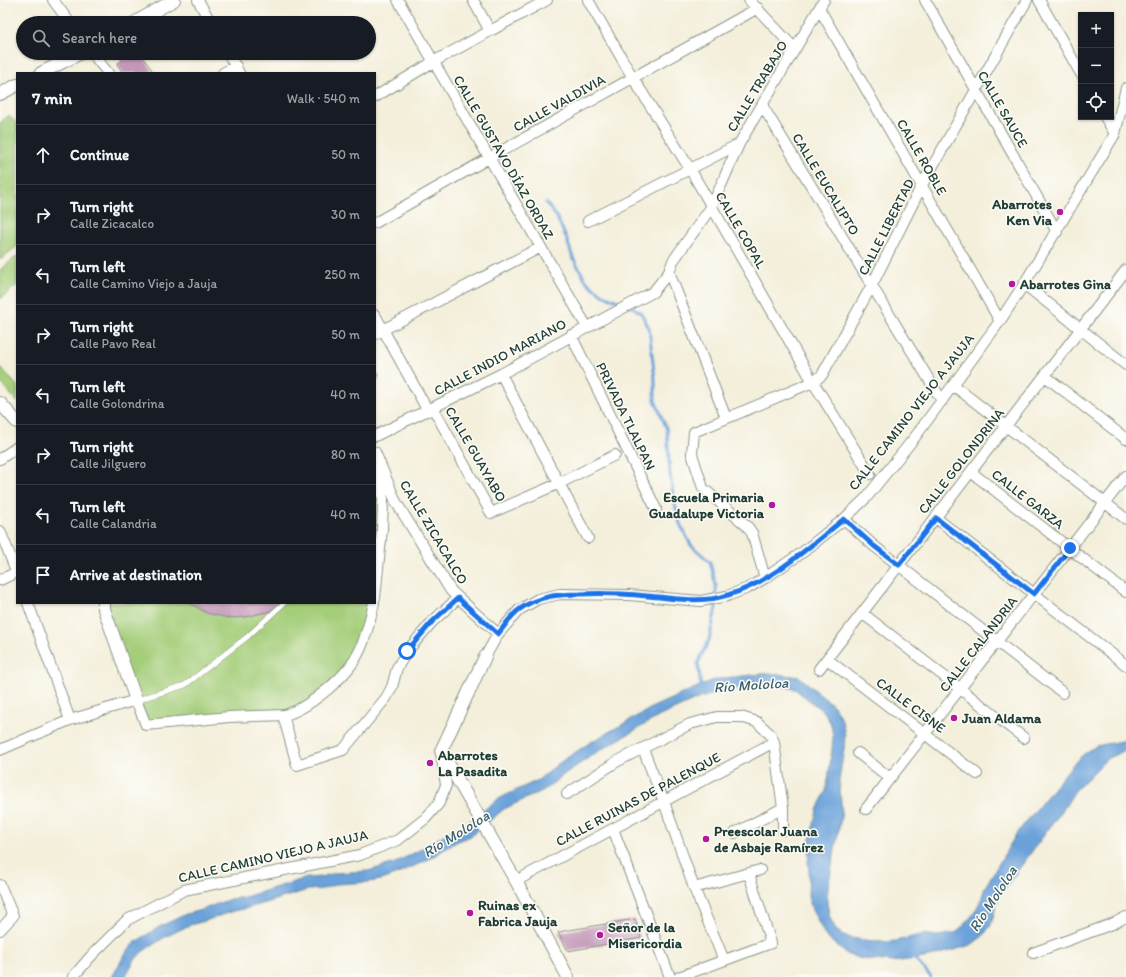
<!DOCTYPE html>
<meta charset="utf-8">
<style>
:root{--surface:#171b24;--page:#242831;--text:#f1f3f6;--muted:#9ea1a6;--line:#363941}
body{margin:0;font-family:Itim,sans-serif;background:var(--page);color:var(--text)}
.controls{position:absolute;right:12px;top:12px;display:grid;overflow:hidden;border-radius:0px;box-shadow:0 1px 3px #0004}
.controls button{width:36px;height:36px;display:grid;place-items:center;padding:0;border:0;border-bottom:1px solid var(--line);background:var(--surface);color:var(--text);font:20px sans-serif}
.stop{position:absolute;width:12px;height:12px;margin:-9px;border:3px solid #1a73e8;border-radius:50%;background:#fff}
.stop.end{background:#1a73e8;border-color:#fff;box-shadow:0 1px 4px #0008}
.list{margin:0;padding:0;list-style:none}
h2{display:flex;justify-content:space-between;align-items:center;height:52px;margin:0;padding:0 16px;font-size:17px}
h2 small{font-size:13px;font-weight:400;color:var(--muted)}
.list li{display:grid;grid-template-columns:26px 1fr auto;gap:12px;align-items:center;box-sizing:border-box;height:60px;padding:0 16px;border-top:1px solid var(--line)}
.list b{display:block;font-size:15px;white-space:nowrap}
.list p{margin:0;font-size:13px;white-space:nowrap;color:var(--muted)}
.list em{font-size:13px;font-style:normal;color:var(--muted)}
.icon{flex:none;width:22px;height:22px;fill:none;stroke:currentColor;stroke-width:2;stroke-linecap:round;stroke-linejoin:round}
.map{position:relative;flex:none;width:1126px;height:977px;overflow:hidden}
.search{position:absolute;background:var(--surface);box-shadow:0 1px 3px #0004;left:16px;top:16px;width:360px;height:44px;display:flex;align-items:center;gap:10px;box-sizing:border-box;padding:0 14px;border-radius:22px;color:var(--muted);font-size:15px}
.panel{position:absolute;background:var(--surface);box-shadow:0 1px 3px #0004;left:16px;top:72px;width:360px;height:532px;border-radius:0px}
.map>svg:first-child{display:block}
.green{fill:#a5ce7a;stroke:#628657}
.water{fill:#6ca2da;stroke:#467087}
.lines{fill:none;stroke-linecap:round;stroke-linejoin:round}
.stream{stroke:#6ca2da;stroke-width:3}
.building{fill:#c297b8}
.service-casing{stroke:#8a9688;stroke-width:6}
.minor-casing{stroke:#8a9688;stroke-width:12}
.tertiary-casing{stroke:#8a9688;stroke-width:14}
.service{stroke:#fff;stroke-width:5}
.minor{stroke:#fff;stroke-width:10}
.tertiary{stroke:#fff;stroke-width:12}
.route{stroke:#1a73e8;stroke-width:5}
.poi-dot{fill:#b5179e;stroke:#fdfcf7;stroke-width:1.5}
.labels{text-anchor:middle;stroke-width:3;stroke-linejoin:round;paint-order:stroke}
.street-label{font-size:14px;fill:#1f3d34;stroke:#fdfcf7}
.poi-label{font-size:14px;font-weight:bold;fill:#1f3d34;stroke:#fdfcf7;text-anchor:start}
.water-label{font-size:15px;font-style:italic;fill:#3a606e;stroke:#fdfcf7}
</style>
<div class="map">
<svg width="1126" height="977" viewBox="0 0 1126 977">
<rect width="100%" height="100%" fill="#fdfcf7"/>
<filter id="ink" filterUnits="userSpaceOnUse"><feTurbulence type="fractalNoise" baseFrequency=".025" numOctaves="2"/><feDisplacementMap in="SourceGraphic" scale="8" xChannelSelector="R" yChannelSelector="G"/><feConvolveMatrix kernelMatrix="1 2 1 2 8 2 1 2 1" color-interpolation-filters="sRGB"/></filter>
<filter id="wash" filterUnits="userSpaceOnUse"><feTurbulence type="fractalNoise" baseFrequency=".012" numOctaves="4" result="noise"/><feDisplacementMap in="SourceGraphic" scale="16" xChannelSelector="R" yChannelSelector="G"/><feGaussianBlur stdDeviation="0.9" result="paint"/><feColorMatrix in="noise" values="0 0 0 0 0 0 0 0 0 0 0 0 0 0 0 0 0 1.4 0 .05"/><feComposite in="paint" operator="in"/></filter>
<g filter="url(#wash)">
<rect width="100%" height="100%" fill="#f4efdb"/>
<!-- green -->
<path class="green" d="M9,115L17,124V246L0,260V123Z
M17,256V285L0,299V270Z
M0,366L17,386V402L0,381Z
M375,463L383,499L375,598Z
M104,603H374L348,668L294,712L146,725Z"/>
<!-- water -->
<path class="water" d="M769,673L800,677L834,706L842,720L845,735L844,750L839,781L842,812L828,888L827,903L830,918L837,931L850,938L881,942L896,941L924,934L938,936L955,933L965,924L974,913L981,900L985,887L1017,833L1073,764L1084,754L1096,746L1126,740V750L1108,758L1074,792L1067,804L999,896L991,925L983,936L971,945L930,957L893,962L863,959L848,955L826,937L812,910L808,896L809,872L808,862L810,839L817,810L826,791L828,780L832,749L833,736L831,724L825,713L795,689L769,684L727,690L700,698L660,716L597,752L566,773L544,790L504,809L471,836L456,842L429,859L400,873L385,879L369,882L337,884L323,889L308,890L248,908L233,911L205,921L190,925L165,937L142,952L134,961L125,977H112L125,954L134,943L159,927L186,914L201,910L230,899L245,897L306,878L321,877L335,873L368,871L395,863L423,848L450,831L465,825L498,799L538,780L559,763L591,742L655,706L711,681L725,678Z"/>
<g class="lines">
<!-- stream -->
<path class="stream" d="M546,203L556,216L566,237L573,258L587,282L603,295L626,304
M631,306L641,313L649,328L655,380V400L667,430L670,474L674,500L680,524L691,545L710,562L716,586V608L709,640L698,663L701,688
M912,956L931,977"/>
</g>
<g id="blocks">
<!-- building -->
<path class="building" d="M119,53H140L152,70L148,73H123L117,64L122,61L118,54Z
M375,370L379,377L375,379Z
M189,603H280L270,611L246,617L229,618L207,613Z
M635,919L641,938L568,951L558,932Z"/>
</g>
</g>
<g filter="url(#ink)">
<use href="#blocks" fill-opacity="0" stroke="#8a9688" stroke-width="1"/>
<g class="lines">
<defs>
<path id="service" d="M137,700L185,685L247,637L284,603"/>
<path id="minor" d="M53,0L70,23
M198,0L211,23
M398,0L587,327
M473,0L490,31
M588,0L633,78L690,169L813,382L870,474
M749,0L795,49
M925,0L1057,232
M1039,0L1081,74
M819,8L1000,321
M92,53L108,73
M228,53L239,73
M223,73L236,66
M375,97L433,62L547,0
M762,105L942,401
M1105,117L1115,134
M588,221L739,144L824,0
M375,223L489,158L758,8
M669,272L726,418
M1024,284L1126,365
M375,315L428,411
M375,334L541,247
M571,335L656,509
M501,374L588,538
M1045,376L1126,439
M953,385L1126,519
M433,408L491,513L560,483L615,455
M375,436L501,374L653,292L669,272L673,261L712,206L739,144
M375,452L396,502L451,591L498,634
M0,459L17,447
M971,472L1126,592
M936,518L1126,665
M844,519L874,546L1063,693
M0,531L17,573
M765,578L752,533L747,526L703,488L692,454L694,432L813,382L822,375L872,285L922,185L1027,0
M0,580L17,572
M375,598L382,529L383,499L377,467
M28,603L70,720
M862,613L1024,738
M485,657L498,634L519,610L538,599L560,594L629,595L701,601L727,596L748,588L765,578L803,552L844,519L866,498L915,437L1000,321L1024,284L1115,134L1126,88
M827,659L977,774
M819,669L1126,270
M283,715L297,765L343,750L386,698L392,687L397,668L407,651L432,622L458,598
M643,749L664,802L694,888L724,960
M0,750L70,720L136,700L146,725L229,717L285,715C311,707 349,675 360,650C367,635 370,619 374,603
M858,753L890,778
M567,794L616,762L690,724L717,717H741L757,722L771,735L774,742L783,808V830
M866,809L1126,476
M613,829L670,977
M735,833L783,808
M516,881L774,742
M0,885L13,916L0,930
M694,888L760,870
M1033,953L1112,924L1126,917
M73,977L92,955L127,920L184,890L360,855L398,840L426,818L439,803L446,785L441,753
M679,977L771,943L749,874"/>
<path id="tertiary" d="M134,23L174,0
M41,73L81,53
M0,94L17,85
M0,403L17,422
M104,603V609L136,700
M485,657L441,751L516,881L568,977"/>
</defs>
<!-- service casing -->
<use href="#service" class="service-casing"/>
<!-- minor casing -->
<use href="#minor" class="minor-casing"/>
<!-- tertiary casing -->
<use href="#tertiary" class="tertiary-casing"/>
<!-- service -->
<use href="#service" class="service"/>
<!-- minor -->
<use href="#minor" class="minor"/>
<!-- tertiary -->
<use href="#tertiary" class="tertiary"/>
</g>
</g>
<g class="lines" filter="url(#ink)">
<!-- route -->
<path class="route" d="M407,651L432,622L458,598L498,634C505,626 511,615 520,609C538,596 559,594 580,594C602,593 625,594 647,596C675,598 701,604 728,595C770,583 810,546 844,519L874,546L899,565L936,518L1034,594L1070,548"/>
</g>
<!-- markers -->
<g class="poi-dot">
<circle cx="1060" cy="212" r="4"/>
<circle cx="1012" cy="284" r="4"/>
<circle cx="772" cy="505" r="4"/>
<circle cx="954" cy="718" r="4"/>
<circle cx="430" cy="763" r="4"/>
<circle cx="706" cy="839" r="4"/>
<circle cx="470" cy="913" r="4"/>
<circle cx="600" cy="935" r="4"/>
</g>
<g class="labels">
<!-- street labels -->
<g class="street-label">
<text transform="translate(757 86) rotate(-59)" y="5">CALLE TRABAJO</text>
<text transform="translate(559 103) rotate(-29)" y="5">CALLE VALDIVIA</text>
<text transform="translate(1003 109) rotate(60)" y="5">CALLE SAUCE</text>
<text transform="translate(504 157) rotate(60)" y="5">CALLE GUSTAVO DÍAZ ORDAZ</text>
<text transform="translate(922 157) rotate(60)" y="5">CALLE ROBLE</text>
<text transform="translate(826 184) rotate(59)" y="5">CALLE EUCALIPTO</text>
<text transform="translate(886 227) rotate(-63)" y="5">CALLE LIBERTAD</text>
<text transform="translate(741 230) rotate(60)" y="5">CALLE COPAL</text>
<text transform="translate(500 357) rotate(-28)" y="5">CALLE INDIO MARIANO</text>
<text transform="translate(911 412) rotate(-52)" y="5">CALLE CAMINO VIEJO A JAUJA</text>
<text transform="translate(626 416) rotate(64)" y="5">PRIVADA TLALPAN</text>
<text transform="translate(476 454) rotate(60)" y="5">CALLE GUAYABO</text>
<text transform="translate(961 461) rotate(-52)" y="5">CALLE GOLONDRINA</text>
<text transform="translate(1028 499) rotate(38)" y="5">CALLE GARZA</text>
<text transform="translate(434 532) rotate(59)" y="5">CALLE ZICACALCO</text>
<text transform="translate(978 644) rotate(-52)" y="5">CALLE CALANDRIA</text>
<text transform="translate(911 705) rotate(37)" y="5">CALLE CISNE</text>
<text transform="translate(638 799) rotate(-28)" y="5">CALLE RUINAS DE PALENQUE</text>
<text transform="translate(273 856) rotate(-13)" y="5">CALLE CAMINO VIEJO A JAUJA</text>
</g>
<!-- poi labels -->
<g class="poi-label">
<text x="1052" y="209" text-anchor="end">Abarrotes<tspan x="1052" dy="16">Ken Via</tspan></text>
<text x="1020" y="289">Abarrotes Gina</text>
<text x="764" y="502" text-anchor="end">Escuela Primaria<tspan x="764" dy="16">Guadalupe Victoria</tspan></text>
<text x="962" y="723">Juan Aldama</text>
<text x="438" y="760">Abarrotes<tspan x="438" dy="16">La Pasadita</tspan></text>
<text x="714" y="836">Preescolar Juana<tspan x="714" dy="16">de Asbaje Ramírez</tspan></text>
<text x="478" y="910">Ruinas ex<tspan x="478" dy="16">Fabrica Jauja</tspan></text>
<text x="608" y="932">Señor de la<tspan x="608" dy="16">Misericordia</tspan></text>
</g>
<!-- water labels -->
<g class="water-label">
<text transform="translate(751 685) rotate(-4)" y="5">Río Mololoa</text>
<text transform="translate(456 834) rotate(-32)" y="5">Río Mololoa</text>
<text transform="translate(993 899) rotate(-57)" y="5">Río Mololoa</text>
</g>
</g>
</svg>
<div class="controls">
<button>+</button>
<button>−</button>
<button><svg class="icon" aria-label="locate" viewBox="0 0 24 24"><circle cx="12" cy="12" r="6"/><path d="M12 2v4M12 18v4M2 12h4M18 12h4"/></svg></button>
</div>
<div class="stop" style="left:407px;top:651px"></div>
<div class="stop end" style="left:1070px;top:548px"></div>
<div class="search"><svg class="icon" aria-label="search" viewBox="0 0 24 24"><circle cx="10" cy="10" r="6"/><path d="M15 15l6 6"/></svg>Search here</div>
<section class="panel">
<h2>7 min<small>Walk · 540 m</small></h2>
<ul class="list">
<li><svg class="icon" aria-label="ahead" viewBox="0 0 24 24"><path d="M12 20V5M6 11l6-6 6 6"/></svg><div><b>Continue</b></div><em>50 m</em></li>
<li><svg class="icon" aria-label="right" viewBox="0 0 24 24"><path d="M7 20v-9h11M14 6l5 5-5 5"/></svg><div><b>Turn right</b><p>Calle Zicacalco</p></div><em>30 m</em></li>
<li><svg class="icon" aria-label="left" viewBox="0 0 24 24"><path d="M17 20v-9H6M10 6l-5 5 5 5"/></svg><div><b>Turn left</b><p>Calle Camino Viejo a Jauja</p></div><em>250 m</em></li>
<li><svg class="icon" aria-label="right" viewBox="0 0 24 24"><path d="M7 20v-9h11M14 6l5 5-5 5"/></svg><div><b>Turn right</b><p>Calle Pavo Real</p></div><em>50 m</em></li>
<li><svg class="icon" aria-label="left" viewBox="0 0 24 24"><path d="M17 20v-9H6M10 6l-5 5 5 5"/></svg><div><b>Turn left</b><p>Calle Golondrina</p></div><em>40 m</em></li>
<li><svg class="icon" aria-label="right" viewBox="0 0 24 24"><path d="M7 20v-9h11M14 6l5 5-5 5"/></svg><div><b>Turn right</b><p>Calle Jilguero</p></div><em>80 m</em></li>
<li><svg class="icon" aria-label="left" viewBox="0 0 24 24"><path d="M17 20v-9H6M10 6l-5 5 5 5"/></svg><div><b>Turn left</b><p>Calle Calandria</p></div><em>40 m</em></li>
<li><svg class="icon" aria-label="arrive" viewBox="0 0 24 24"><path d="M6 21V4h12l-3 4 3 4H6"/></svg><div><b>Arrive at destination</b></div></li>
</ul>
</section>
</div>
